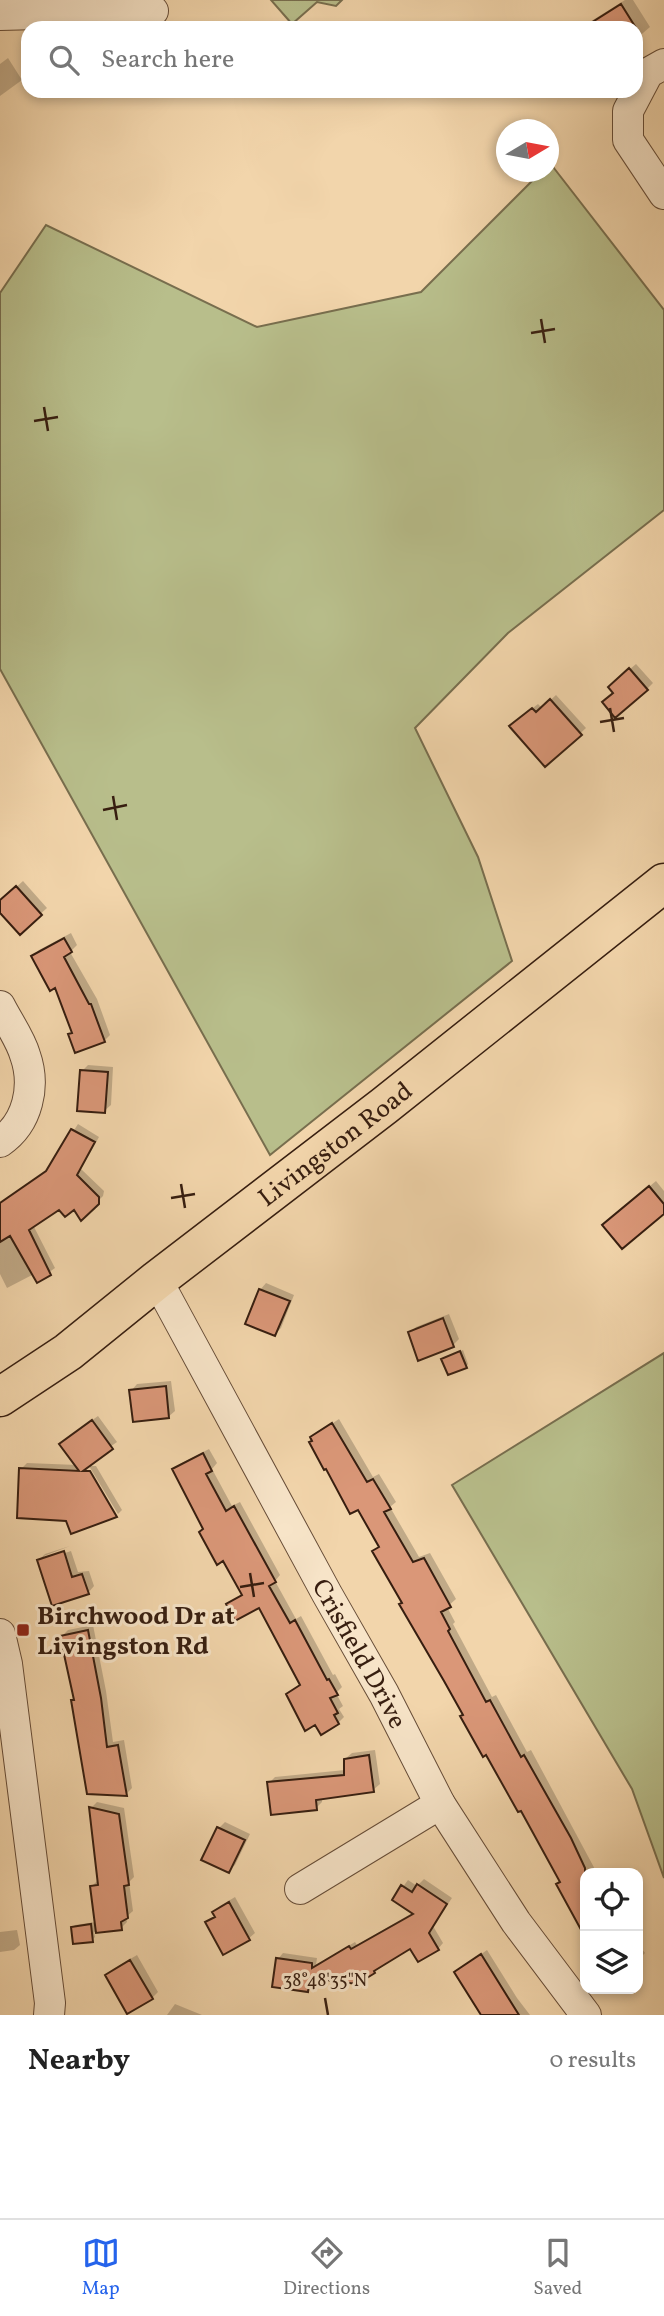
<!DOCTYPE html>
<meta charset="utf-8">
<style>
:root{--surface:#fff;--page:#f2f2f2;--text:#222;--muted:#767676;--line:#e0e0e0;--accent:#2563eb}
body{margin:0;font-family:Vollkorn,serif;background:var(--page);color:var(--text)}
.controls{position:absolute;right:21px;bottom:21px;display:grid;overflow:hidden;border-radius:14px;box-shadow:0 4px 10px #0003}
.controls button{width:63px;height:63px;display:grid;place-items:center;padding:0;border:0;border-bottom:2px solid var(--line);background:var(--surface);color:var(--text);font:35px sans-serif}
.compass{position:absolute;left:496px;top:119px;width:63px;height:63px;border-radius:50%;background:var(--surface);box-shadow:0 4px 10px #0003;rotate:80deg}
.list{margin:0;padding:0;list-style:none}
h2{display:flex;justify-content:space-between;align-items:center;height:91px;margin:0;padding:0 28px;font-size:30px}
h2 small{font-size:23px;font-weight:400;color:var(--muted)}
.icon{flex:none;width:38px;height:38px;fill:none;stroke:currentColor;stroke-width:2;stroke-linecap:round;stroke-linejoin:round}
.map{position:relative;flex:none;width:664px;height:2015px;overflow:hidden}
.search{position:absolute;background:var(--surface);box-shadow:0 4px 10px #0003;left:21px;right:21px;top:21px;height:77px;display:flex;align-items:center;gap:18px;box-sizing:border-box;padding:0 24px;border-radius:21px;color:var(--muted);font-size:26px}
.sheet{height:203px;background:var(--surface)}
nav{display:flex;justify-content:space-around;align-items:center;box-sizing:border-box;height:98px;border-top:2px solid var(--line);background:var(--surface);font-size:19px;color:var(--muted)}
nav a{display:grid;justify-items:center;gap:4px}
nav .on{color:var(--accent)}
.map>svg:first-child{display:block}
.green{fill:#b8be8b;stroke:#786e4e;stroke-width:2}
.shadow{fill:#0003}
.building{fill:#da9778;stroke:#371e10;stroke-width:2}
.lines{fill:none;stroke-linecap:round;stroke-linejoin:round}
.minor-casing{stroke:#664c37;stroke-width:32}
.major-casing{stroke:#371e10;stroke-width:41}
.minor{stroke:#f7e4c8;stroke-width:30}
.major{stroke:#f2d5ab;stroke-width:38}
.ticks{fill:none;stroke:#371e10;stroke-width:2.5}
.poi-dot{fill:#8f2418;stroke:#f7e4c8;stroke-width:2.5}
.labels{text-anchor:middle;stroke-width:6;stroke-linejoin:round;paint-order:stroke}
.street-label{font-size:26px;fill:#371e10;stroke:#f7e4c8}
.poi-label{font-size:26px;font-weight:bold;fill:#371e10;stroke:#f7e4c8;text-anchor:start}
.ticks-label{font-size:18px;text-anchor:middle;fill:#371e10;stroke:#f7e4c8;stroke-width:6;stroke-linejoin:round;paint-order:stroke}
</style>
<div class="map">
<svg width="664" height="2015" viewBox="0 0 664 2015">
<rect width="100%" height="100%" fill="#f2d5ab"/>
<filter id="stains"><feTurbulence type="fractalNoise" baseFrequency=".00286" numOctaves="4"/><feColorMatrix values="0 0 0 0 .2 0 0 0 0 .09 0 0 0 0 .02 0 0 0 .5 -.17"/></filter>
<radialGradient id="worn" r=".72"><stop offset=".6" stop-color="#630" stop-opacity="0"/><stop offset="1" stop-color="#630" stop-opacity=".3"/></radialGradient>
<!-- green -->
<path class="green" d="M271,0H342L336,6L317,2L292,24Z
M550,163L664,310V510L508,633L415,728L478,857L512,961L270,1155L0,669V293L46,225L257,327L421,292L541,172H548Z
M664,1353V1878L632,1789L452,1485Z"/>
<!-- shadow -->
<path class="shadow" d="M625,0H633L650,27L636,39V28H580Z
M8,58L22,80L0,96V64Z
M636,664L653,683L647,689L615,692L616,681Z
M556,695L586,728L546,765L516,721L538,704L542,708Z
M23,881L47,908L20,932L0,910V902Z
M71,933L77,945L70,952L97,999L110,1035L104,1041L70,1034L73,1031L56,986L33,956L39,950Z
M88,1065L113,1067L111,1105L104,1111L82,1071Z
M78,1124L99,1137L81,1169L104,1191L103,1196L81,1218L74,1208H59L33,1225L55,1268L37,1281L34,1274L7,1288L0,1274V1204L49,1169Z
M656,1181L664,1191V1212L610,1219Z
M266,1283L294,1295L281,1328L275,1334L260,1290Z
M449,1314L459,1339L453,1345L410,1333L416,1327Z
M463,1350L468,1364L466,1367L443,1359Z
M171,1381L175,1411L168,1417L131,1391L137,1384Z
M98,1416L117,1442L84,1465L114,1515H117L72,1532L67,1519L21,1469L27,1463L77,1465L67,1438Z
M339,1419L373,1477L379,1474L396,1502L390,1507L419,1557L430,1553L456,1599L447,1607L455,1622L453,1624L492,1697L496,1695L527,1752L531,1750L597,1873H585V1927L522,1808L465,1714L374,1551L380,1546L358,1507L312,1437Z
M209,1449L217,1463L212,1469L232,1506L240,1502L280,1575L275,1581L296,1619L301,1616L333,1675L335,1674L342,1687L336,1693L343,1706L339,1709L344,1717L338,1723H316L288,1694L301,1684L260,1606L228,1605L243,1594L205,1528L174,1470L180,1464Z
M89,1466H96L122,1510L118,1514Z
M70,1546L44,1556V1560L71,1551L78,1572L89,1571L94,1586L88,1593L39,1560L45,1554Z
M93,1625L106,1691L113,1742L124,1740L132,1788L126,1794L73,1701L76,1698L62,1636L68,1630Z
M375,1750L380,1784L373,1790L322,1797V1802L316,1808L269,1783L275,1777L345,1770V1759L352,1753Z
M97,1802L124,1808L134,1877L129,1882L133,1911L126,1917L127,1922L121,1928L94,1932L95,1937L92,1940L73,1927L75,1925L96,1922L92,1886L98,1880L91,1808Z
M225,1822L250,1834L235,1865L228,1871L219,1828Z
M424,1879L452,1898L433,1926L443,1943L438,1949L411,1947L374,1972L315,1977L314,1985L308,1990L278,1959L283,1953L317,1958L316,1965L355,1942L357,1945L414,1912L394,1899L408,1880L417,1886Z
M235,1897L255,1933L248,1939L208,1923L216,1916L214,1912L220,1906Z
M17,1930L20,1945L14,1950L0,1952V1932Z
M638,1944L645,1953L638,1960Z
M487,1950L517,1998L530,2015H483L456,1972Z
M137,1955L158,1992L152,1998L107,1975L113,1969Z
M175,2004L202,2015H167Z"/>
<!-- building -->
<path class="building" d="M621,4L636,28H583Z
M629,668L648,690L615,718L602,702L613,693L608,687Z
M550,699L582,735L545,767L509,726L532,708L536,712Z
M16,886L42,915L20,935L0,913V900Z
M64,938L72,952L64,957L89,1004H91L105,1042L75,1053L68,1034L72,1033L55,988L50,991L31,956Z
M80,1070L108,1072L105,1113L77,1111Z
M71,1129L95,1142L77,1175L99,1197V1204L81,1221L74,1210L65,1217L59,1210L29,1230L51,1275L37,1283L10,1236L0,1242V1203L46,1171Z
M649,1186L664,1204V1214L622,1249L602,1225Z
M259,1289L290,1301L275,1336L245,1324Z
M443,1318L454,1347L418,1361L408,1332Z
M460,1351L467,1368L448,1375L441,1359Z
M166,1386L169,1418L133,1422L129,1390Z
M92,1420L113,1449L83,1471H90L117,1517L71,1534L66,1521L17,1518L19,1468L79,1471L59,1444Z
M332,1423L367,1482L373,1479L391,1509L384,1512L413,1562L424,1558L451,1607L441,1612L450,1629L448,1631L486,1702L490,1700L521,1757L524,1755L571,1838L585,1868V1937L556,1884L560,1882L521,1811L518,1812L486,1755L483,1757L460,1716L463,1715L444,1681L399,1604L402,1603L372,1551L379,1547L358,1510L350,1514L326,1469L324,1470L309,1442L312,1441L310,1437Z
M203,1453L212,1471L206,1474L226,1511L234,1506L276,1582L269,1586L290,1623L295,1620L327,1680L329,1679L338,1695L330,1698L338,1713L334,1715L339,1724L321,1735L315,1725L305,1731L286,1694L300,1685L259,1608L235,1621L226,1604L242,1595L223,1561L217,1565L199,1532L203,1529L172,1469Z
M64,1551L72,1577L82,1574L89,1594L52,1606L37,1560Z
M88,1630L101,1698L107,1747L118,1745L127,1796L87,1794L71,1700H74L60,1636Z
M369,1755L374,1792L316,1800L317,1810L271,1815L267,1782L344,1775V1759Z
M89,1807L119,1814L129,1885L124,1886L128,1918L121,1922L122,1930L96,1933L90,1886L98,1885Z
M217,1827L245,1840L229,1873L201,1860Z
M417,1884L447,1904L429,1933L439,1950L418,1962L410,1949L374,1971L375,1973L357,1984L310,1978L308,1992L272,1987L276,1958L312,1963V1968L349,1946L351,1949L413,1914L392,1900L401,1885L412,1892Z
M229,1902L250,1940L223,1955L205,1922L215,1917L212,1912Z
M91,1924L93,1942L73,1944L71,1927Z
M481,1954L519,2015H481L454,1972Z
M130,1960L153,1999L127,2014L105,1975Z"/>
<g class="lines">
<defs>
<g id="minor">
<path d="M0,15L153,11"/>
<path d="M664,64L648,73L628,111V140L664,194"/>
<path d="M0,1006C8,1022 20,1038 25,1055C36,1086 28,1123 0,1142"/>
<path id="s1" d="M157,1280L327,1594L384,1694L440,1804L516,1922L586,2015"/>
<path d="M0,1634L7,1664L50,2003L49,2015"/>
<path d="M300,1889L440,1804"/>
</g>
<g id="major">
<path id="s2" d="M0,1397L68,1352L157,1280L384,1106L664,883"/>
</g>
</defs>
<!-- minor casing -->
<use href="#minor" class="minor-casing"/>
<!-- major casing -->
<use href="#major" class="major-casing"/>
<!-- minor -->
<use href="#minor" class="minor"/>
<!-- major -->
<use href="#major" class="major"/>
</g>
<!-- ticks -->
<path class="ticks" d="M541,319L545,343M531,333L555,329M44,407L48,431M34,421L58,417M610,708L614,732M600,722L624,718M113,796L117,820M103,810L127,805M181,1184L185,1208M171,1198L195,1194M250,1573L254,1597M240,1587L264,1583M325,1998L328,2015"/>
<!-- markers -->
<rect class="poi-dot" x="16" y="1623" width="14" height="14" rx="3.5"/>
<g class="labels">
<!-- street labels -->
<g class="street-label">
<text dy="9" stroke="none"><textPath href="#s2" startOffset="420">Livingston Road</textPath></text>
<text dy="9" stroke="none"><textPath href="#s1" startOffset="425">Crisfield Drive</textPath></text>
</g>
<!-- poi labels -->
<g class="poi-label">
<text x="37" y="1624">Birchwood Dr at<tspan x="37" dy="30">Livingston Rd</tspan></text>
</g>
</g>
<g class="ticks-label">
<text x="325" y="1986">38°48'35"N</text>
</g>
<rect width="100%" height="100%" filter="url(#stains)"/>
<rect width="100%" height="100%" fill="url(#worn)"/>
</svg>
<div class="controls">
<button><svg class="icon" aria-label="locate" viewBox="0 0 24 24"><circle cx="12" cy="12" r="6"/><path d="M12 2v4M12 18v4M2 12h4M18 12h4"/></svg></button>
<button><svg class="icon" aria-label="layers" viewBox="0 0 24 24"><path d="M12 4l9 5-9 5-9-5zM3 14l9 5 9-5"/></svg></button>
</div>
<svg class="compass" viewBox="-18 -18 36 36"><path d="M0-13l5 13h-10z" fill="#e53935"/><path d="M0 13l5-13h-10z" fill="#767676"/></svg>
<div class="search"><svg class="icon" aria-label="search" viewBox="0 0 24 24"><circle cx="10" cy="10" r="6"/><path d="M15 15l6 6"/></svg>Search here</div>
</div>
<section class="sheet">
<h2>Nearby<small>0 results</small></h2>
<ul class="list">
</ul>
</section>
<nav>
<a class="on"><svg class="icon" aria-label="map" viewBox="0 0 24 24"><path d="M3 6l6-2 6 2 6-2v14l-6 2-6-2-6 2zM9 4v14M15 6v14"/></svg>Map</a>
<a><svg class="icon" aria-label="directions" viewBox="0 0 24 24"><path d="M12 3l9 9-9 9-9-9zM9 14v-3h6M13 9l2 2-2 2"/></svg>Directions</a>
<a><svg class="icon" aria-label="saved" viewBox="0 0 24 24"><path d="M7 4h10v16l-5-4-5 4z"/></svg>Saved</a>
</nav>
